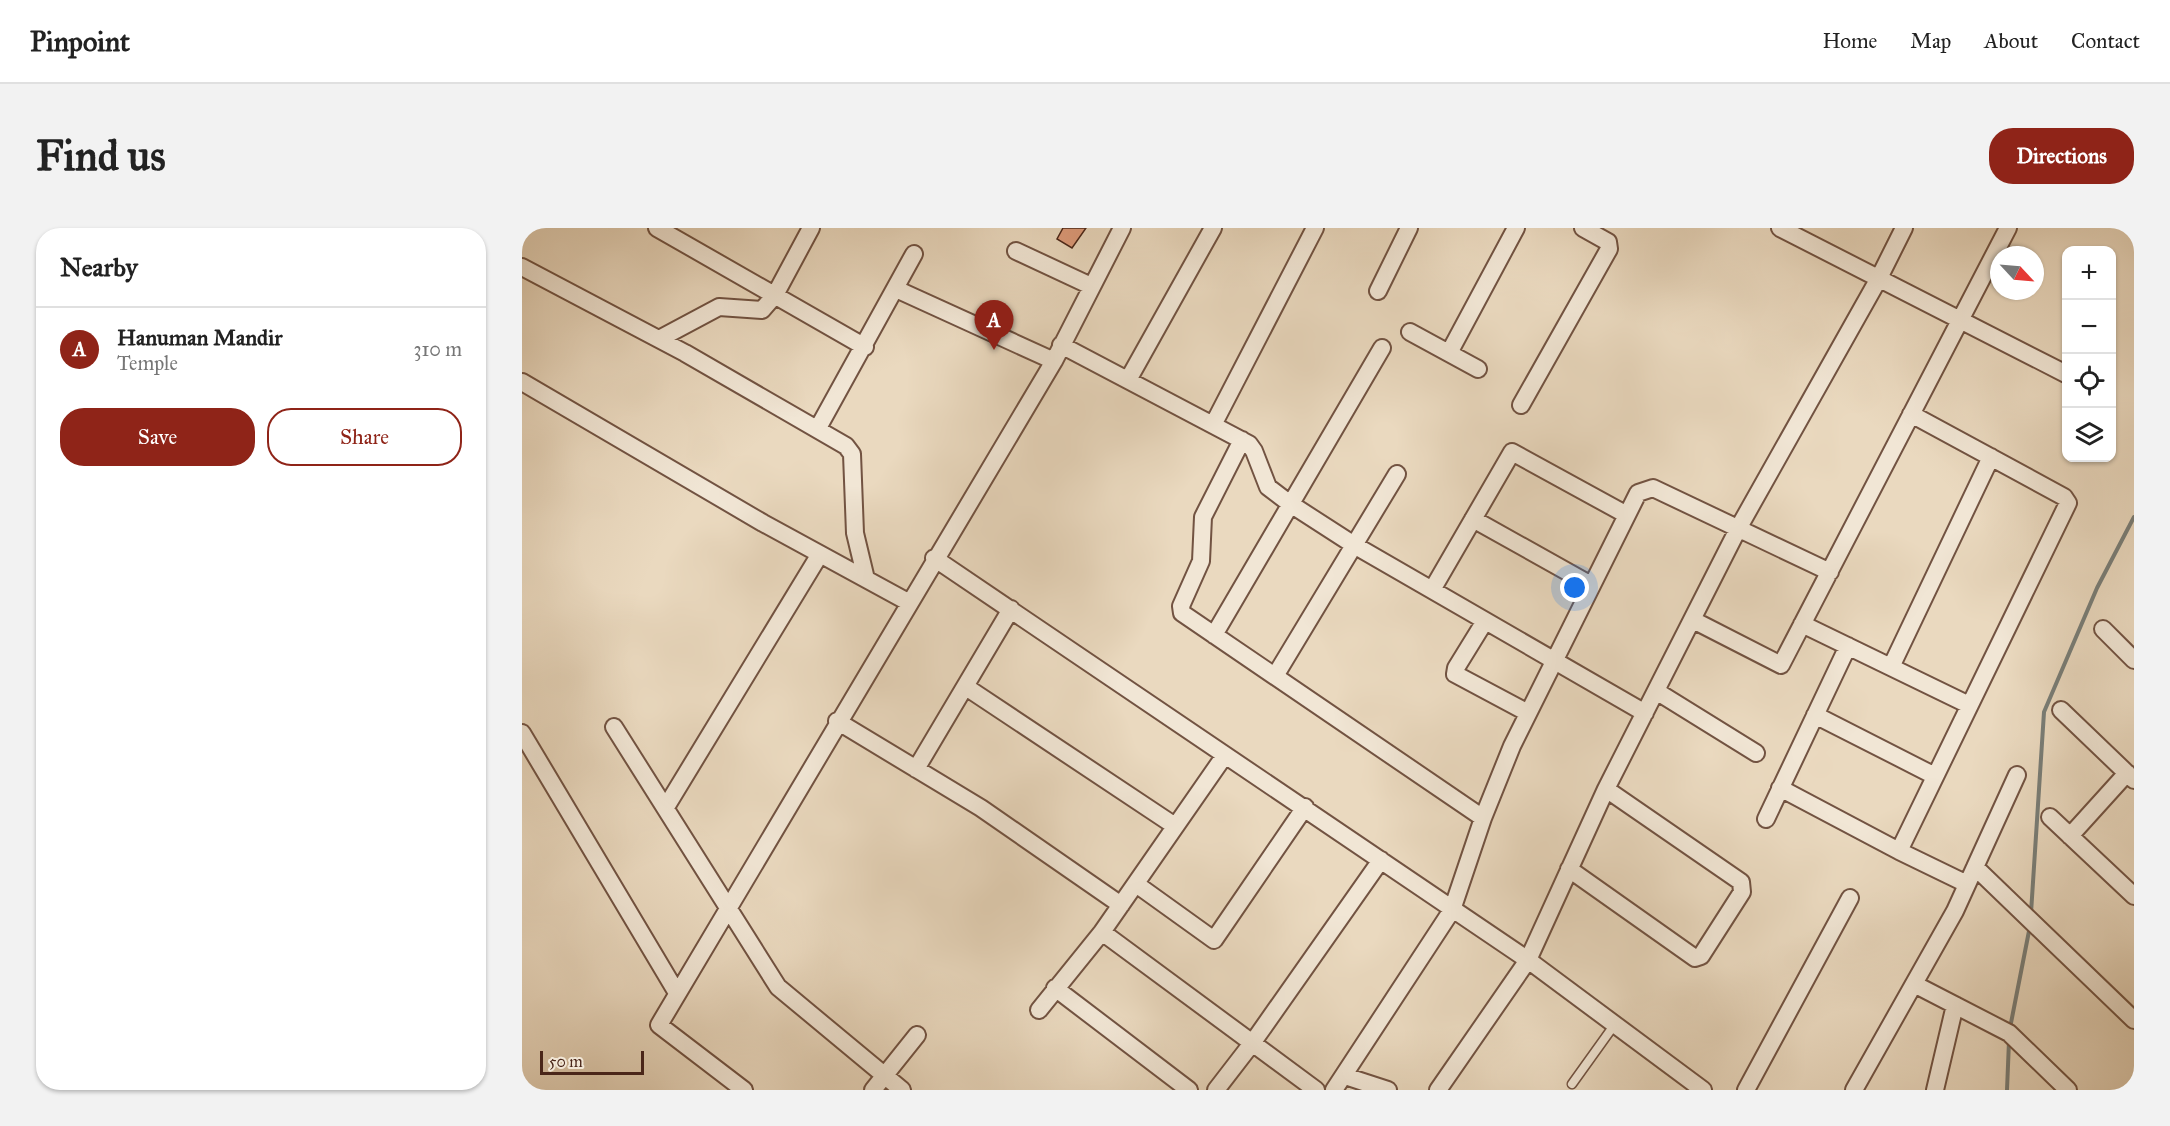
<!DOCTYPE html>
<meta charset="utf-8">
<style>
:root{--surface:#fff;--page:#f2f2f2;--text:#222;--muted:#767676;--line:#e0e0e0;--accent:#8f2418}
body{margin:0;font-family:"IM FELL Great Primer",serif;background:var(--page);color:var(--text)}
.controls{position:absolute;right:18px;top:18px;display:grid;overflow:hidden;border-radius:12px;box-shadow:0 2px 4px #0004}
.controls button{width:54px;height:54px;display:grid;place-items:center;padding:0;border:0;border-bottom:2px solid var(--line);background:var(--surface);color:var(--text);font:30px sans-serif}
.compass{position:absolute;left:1468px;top:18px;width:54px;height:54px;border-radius:50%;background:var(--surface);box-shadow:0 2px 4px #0004;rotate:116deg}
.scale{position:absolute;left:18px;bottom:15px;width:104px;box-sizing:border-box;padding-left:6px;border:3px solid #4a2619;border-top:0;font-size:16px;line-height:21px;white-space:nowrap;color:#4a2619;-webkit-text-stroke:4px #f1e6d5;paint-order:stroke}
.you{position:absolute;left:1053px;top:360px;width:21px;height:21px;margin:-15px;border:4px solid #fff;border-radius:50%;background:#1a73e8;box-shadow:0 0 0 9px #1a73e833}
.badge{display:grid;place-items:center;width:39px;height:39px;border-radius:50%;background:var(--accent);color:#fff;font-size:20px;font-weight:700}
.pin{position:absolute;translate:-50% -50px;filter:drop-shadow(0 2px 3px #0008)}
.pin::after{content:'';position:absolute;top:32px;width:21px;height:18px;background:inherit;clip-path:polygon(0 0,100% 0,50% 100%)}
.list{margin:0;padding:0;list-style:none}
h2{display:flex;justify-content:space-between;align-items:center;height:78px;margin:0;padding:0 24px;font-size:26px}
h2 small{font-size:20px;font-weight:400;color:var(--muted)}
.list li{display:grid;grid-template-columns:39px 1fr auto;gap:18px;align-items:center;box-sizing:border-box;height:84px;padding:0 24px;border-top:2px solid var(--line)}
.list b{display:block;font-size:22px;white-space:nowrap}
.list p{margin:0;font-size:20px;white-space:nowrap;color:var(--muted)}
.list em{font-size:20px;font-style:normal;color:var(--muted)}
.actions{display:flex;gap:12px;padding:18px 24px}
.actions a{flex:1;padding:14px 0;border:2px solid var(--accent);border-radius:24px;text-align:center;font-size:21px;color:var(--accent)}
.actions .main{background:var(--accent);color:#fff}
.icon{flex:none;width:33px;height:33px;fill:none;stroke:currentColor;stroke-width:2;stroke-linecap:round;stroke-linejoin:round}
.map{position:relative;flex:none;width:1612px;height:862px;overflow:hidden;border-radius:24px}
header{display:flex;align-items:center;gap:36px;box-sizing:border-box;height:84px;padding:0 30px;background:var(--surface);border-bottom:2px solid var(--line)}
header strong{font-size:28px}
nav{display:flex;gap:33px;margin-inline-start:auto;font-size:21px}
.intro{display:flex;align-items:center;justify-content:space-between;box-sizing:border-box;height:144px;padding:0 36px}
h1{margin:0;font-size:42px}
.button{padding:15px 27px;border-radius:24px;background:var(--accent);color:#fff;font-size:21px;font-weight:700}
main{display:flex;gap:36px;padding:0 36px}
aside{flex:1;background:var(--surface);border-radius:24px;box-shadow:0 2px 4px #0004}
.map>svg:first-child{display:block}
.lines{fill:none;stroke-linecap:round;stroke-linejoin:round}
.stream{stroke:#797e78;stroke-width:4}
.building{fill:#de9b7a;stroke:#4a2619;stroke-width:1.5}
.service-casing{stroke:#725342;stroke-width:11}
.minor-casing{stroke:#725342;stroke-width:20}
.service{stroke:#f1e6d5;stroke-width:8}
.minor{stroke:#f1e6d5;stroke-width:16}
</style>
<header>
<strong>Pinpoint</strong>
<nav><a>Home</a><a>Map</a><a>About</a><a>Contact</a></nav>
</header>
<div class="intro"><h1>Find us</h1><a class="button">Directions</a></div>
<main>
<aside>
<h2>Nearby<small></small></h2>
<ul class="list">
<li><span class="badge">A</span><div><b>Hanuman Mandir</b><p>Temple</p></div><em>310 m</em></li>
</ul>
<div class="actions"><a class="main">Save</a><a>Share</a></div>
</aside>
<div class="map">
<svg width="1612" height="862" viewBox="0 0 1612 862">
<rect width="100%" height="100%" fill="#ead9bf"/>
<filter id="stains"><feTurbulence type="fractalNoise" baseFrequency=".00333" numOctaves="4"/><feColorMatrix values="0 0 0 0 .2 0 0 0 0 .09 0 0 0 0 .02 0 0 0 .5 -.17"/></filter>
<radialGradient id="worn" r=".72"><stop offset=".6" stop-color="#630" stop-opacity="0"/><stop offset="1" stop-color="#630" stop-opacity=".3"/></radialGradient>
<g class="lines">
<!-- stream -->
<path class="stream" d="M1509,685L1522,484L1575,360L1612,289
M1488,800L1508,698
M1485,862L1487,813"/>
</g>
<!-- building -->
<path class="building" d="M541,0H564L550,20L535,11Z"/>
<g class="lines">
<defs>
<path id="service" d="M1050,856L1093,796"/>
<path id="minor" d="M135,0L343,119
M1258,0L1544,146
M494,23L569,58
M0,39L163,125L324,218L330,226L333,305L344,351
M374,61L532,133
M856,63L887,0
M888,104L956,141
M137,111L197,79L240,82L253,67L289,0
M539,117L727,216L732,223L746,259L767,275L832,317L1123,485
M927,125L994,0
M606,152L691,0
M0,154L241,295L386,374
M999,177L1087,21L1086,14L1061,0
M691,197L793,0
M296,200L392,26
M720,212L681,289L679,333L659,378L660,385L961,590
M951,291L1069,357
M412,330L1006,732L1181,862
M910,362L990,224L1105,287
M1171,392L1259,437L1486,0
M963,393L934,440L933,446L1006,485
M1280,396L1447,477
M1581,401L1612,432
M692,407L860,120
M1369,439L1469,229
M753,448L875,246
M444,459L653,598
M1134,463L1234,525
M1539,482L1612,552
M1293,487L1413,548
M315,493L459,580L599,677
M92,499L256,759L380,862
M0,505L155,765
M394,541L489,381
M1258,560L1377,623L1546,275L1542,269L1389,186
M144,579L298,326
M1528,589L1612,668
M1244,591L1326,418
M1548,608L1605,545
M1377,623L1445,656
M1453,639L1612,792
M1047,641L1173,730L1179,728L1220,664L1219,654L1084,561
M614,656L692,712L783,579
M580,704L794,862
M1392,756L1487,805L1546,862
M533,760L667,862
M517,782L580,704L703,527
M823,848L866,862
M222,862L137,797L532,133L600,0
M351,862L395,807
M694,862L731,814L859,632
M812,862L930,682L961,590L990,518L1116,265L1131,260L1308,344
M916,862L1006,732L1084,561L1217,299L1356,52L1382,0
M1224,862L1328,670
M1332,862L1433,683L1495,547
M1413,862L1433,777"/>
</defs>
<!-- service casing -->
<use href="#service" class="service-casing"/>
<!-- minor casing -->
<use href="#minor" class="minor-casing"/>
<!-- service -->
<use href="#service" class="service"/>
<!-- minor -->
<use href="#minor" class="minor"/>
</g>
<rect width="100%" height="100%" filter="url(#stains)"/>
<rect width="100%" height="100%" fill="url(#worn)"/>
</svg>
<div class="controls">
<button>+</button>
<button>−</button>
<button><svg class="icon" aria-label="locate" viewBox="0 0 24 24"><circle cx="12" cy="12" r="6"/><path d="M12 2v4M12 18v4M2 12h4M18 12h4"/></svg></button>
<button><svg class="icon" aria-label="layers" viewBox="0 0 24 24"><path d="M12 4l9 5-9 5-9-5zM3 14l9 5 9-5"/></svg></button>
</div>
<svg class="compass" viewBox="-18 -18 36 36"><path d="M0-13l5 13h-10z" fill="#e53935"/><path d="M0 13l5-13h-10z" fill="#767676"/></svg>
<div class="scale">50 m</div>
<div class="you"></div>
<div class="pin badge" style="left:472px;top:122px">A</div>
</div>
</main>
